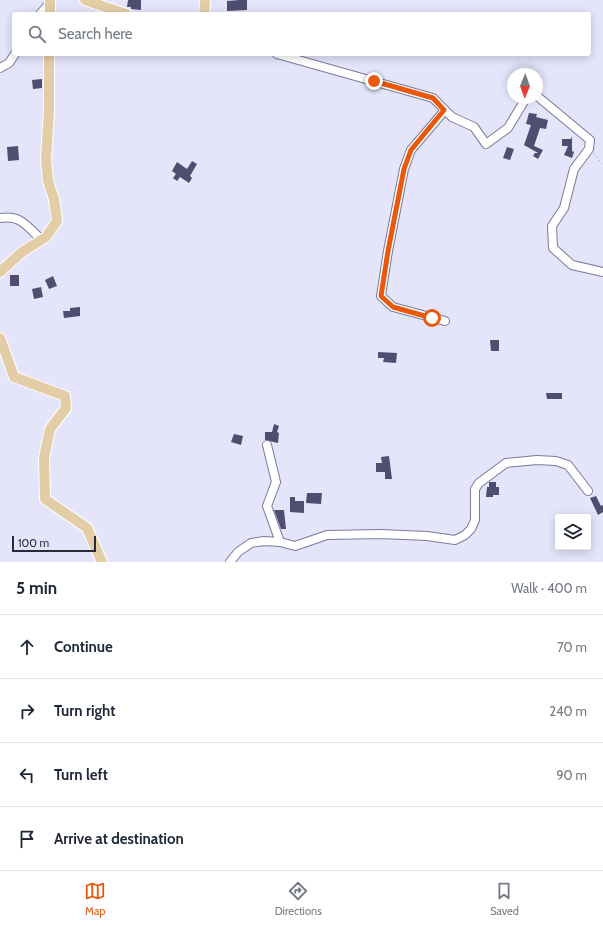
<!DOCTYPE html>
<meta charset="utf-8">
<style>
:root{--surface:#fff;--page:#f2f2f3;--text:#1f2937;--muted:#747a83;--line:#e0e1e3;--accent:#ea580c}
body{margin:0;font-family:Cabin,sans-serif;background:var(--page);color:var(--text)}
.controls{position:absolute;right:12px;bottom:12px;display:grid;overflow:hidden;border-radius:4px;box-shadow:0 2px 10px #0003}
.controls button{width:36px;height:36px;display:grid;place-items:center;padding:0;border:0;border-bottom:1px solid var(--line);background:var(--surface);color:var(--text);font:20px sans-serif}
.compass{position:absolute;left:507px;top:68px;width:36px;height:36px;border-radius:50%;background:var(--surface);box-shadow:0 2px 10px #0003;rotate:181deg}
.scale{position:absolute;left:12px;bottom:10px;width:84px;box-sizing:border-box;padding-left:4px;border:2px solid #2a2a37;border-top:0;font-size:11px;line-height:14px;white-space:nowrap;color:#2a2a37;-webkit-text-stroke:3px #e4e4fa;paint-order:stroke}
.stop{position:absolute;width:12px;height:12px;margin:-9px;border:3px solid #ea580c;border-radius:50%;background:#fff}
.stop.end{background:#ea580c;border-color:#fff;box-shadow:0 1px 4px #0008}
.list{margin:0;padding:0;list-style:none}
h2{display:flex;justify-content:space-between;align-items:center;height:52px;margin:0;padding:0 16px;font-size:17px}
h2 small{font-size:13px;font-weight:400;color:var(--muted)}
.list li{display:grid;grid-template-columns:26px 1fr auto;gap:12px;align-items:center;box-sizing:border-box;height:64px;padding:0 16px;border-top:1px solid var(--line)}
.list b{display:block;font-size:15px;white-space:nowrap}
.list em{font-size:13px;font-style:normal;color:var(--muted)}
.icon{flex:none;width:22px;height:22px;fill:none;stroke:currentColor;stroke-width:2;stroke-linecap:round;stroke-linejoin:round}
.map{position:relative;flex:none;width:603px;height:562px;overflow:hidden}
.search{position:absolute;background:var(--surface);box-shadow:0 2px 10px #0003;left:12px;right:12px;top:12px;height:44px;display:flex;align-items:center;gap:10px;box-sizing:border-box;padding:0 14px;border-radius:4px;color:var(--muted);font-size:15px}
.sheet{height:308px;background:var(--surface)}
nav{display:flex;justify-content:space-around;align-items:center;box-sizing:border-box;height:56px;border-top:1px solid var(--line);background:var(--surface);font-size:11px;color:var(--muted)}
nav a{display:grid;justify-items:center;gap:2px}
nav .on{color:var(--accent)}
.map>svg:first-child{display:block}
.building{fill:#504e70}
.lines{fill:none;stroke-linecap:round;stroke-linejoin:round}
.minor-casing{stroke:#7b7a9b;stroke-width:10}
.major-casing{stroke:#fff;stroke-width:12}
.path{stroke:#a1a1b4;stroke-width:1;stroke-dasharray:1 3;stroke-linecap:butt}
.minor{stroke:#fff;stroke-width:8}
.major{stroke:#e3cda7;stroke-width:10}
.route{stroke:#ea580c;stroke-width:5}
</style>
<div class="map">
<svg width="603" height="562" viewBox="0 0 603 562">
<rect width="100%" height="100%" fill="#e4e4fa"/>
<!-- building -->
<path class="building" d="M128,0H141V10L131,9V7H127Z
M239,0H247V10L227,11V1Z
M42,79V88L33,89L32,80Z
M529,113L537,114L536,117L548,120L546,129L540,128L534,146L543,150L538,159L533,156L535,153H538L524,145L531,125L526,124Z
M572,136V151L574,152L572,158L564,155L568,146H562V139H571Z
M18,146L19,160L8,161L7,147Z
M507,147L514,149L510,160L503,158Z
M192,161L197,164L190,176L192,178L189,183L180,177L177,181L173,178L176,174L172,171L177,162L187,169Z
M10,275H19V286H10Z
M53,276L57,286L49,289L45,280Z
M41,287L43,297L34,299L32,289Z
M80,307V316L64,318L63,311H70V308Z
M490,340H499V351H491Z
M378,352L397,353L396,363L383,362L384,358H378Z
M546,393H562V399H547Z
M274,424L279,426L277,432L279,433L278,443L265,440V432H272Z
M234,434L243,436L241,445L231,442Z
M389,456L392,479H385V472H376V463H382L381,457Z
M489,482H496V487H499V495H493V497H486L487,487H489Z
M307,493H322L321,504L306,503Z
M596,496L601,506L603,505V512L598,515L590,498Z
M290,497H295V501H304V513L290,512Z
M274,510H284L286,529H281Z"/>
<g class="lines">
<defs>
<path id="minor" d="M40,14L50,3
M277,54L433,98L452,117L474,127L486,144L508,128L526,98
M0,68L9,63L15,54
M537,96L590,140L589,149L574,169L564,208L552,226L553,248L572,265L603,272
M445,110L411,150L404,169L388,251L381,296L393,307L445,321
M0,218C22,215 26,226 42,240
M267,445L276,482L267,506L280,542
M230,562L238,552L251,543L264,541L280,542L295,546L327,535L381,534L427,536L455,540L465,535L471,529L475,520V489L479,483L506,463L537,460L556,461L568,465L588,491"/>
<path id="major" d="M85,0L126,14
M50,14V0
M204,14L205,0
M0,272L22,252L46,237L57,221L54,199L48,181L46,159L49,110V54
M0,338L14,377L65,396L66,408L50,429L44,458L45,499L87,528L102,562"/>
</defs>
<!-- minor casing -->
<use href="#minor" class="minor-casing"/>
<!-- major casing -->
<use href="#major" class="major-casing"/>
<!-- path -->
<path class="path" d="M594,154L603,165"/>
<!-- minor -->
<use href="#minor" class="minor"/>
<!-- major -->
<use href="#major" class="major"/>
</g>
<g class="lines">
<!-- route -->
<path class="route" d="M374,81L433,98L444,110L411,150L404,169L388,251L381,296L393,307L432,318"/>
</g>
</svg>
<div class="controls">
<button><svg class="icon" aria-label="layers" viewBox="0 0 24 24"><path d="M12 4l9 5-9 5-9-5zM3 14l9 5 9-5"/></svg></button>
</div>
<svg class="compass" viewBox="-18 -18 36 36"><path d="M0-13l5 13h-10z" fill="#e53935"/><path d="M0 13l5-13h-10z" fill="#747a83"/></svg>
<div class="scale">100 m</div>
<div class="stop" style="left:432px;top:318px"></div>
<div class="stop end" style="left:374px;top:81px"></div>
<div class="search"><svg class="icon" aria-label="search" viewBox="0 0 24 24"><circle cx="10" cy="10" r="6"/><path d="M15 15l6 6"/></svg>Search here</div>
</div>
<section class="sheet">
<h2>5 min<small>Walk · 400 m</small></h2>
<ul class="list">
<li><svg class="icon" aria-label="ahead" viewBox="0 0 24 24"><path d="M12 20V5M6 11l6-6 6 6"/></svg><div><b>Continue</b></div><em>70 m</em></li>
<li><svg class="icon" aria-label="right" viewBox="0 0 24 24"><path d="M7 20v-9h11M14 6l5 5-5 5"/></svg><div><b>Turn right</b></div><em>240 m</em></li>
<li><svg class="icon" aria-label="left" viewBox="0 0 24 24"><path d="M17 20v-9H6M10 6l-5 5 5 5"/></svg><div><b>Turn left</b></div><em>90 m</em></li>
<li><svg class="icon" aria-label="arrive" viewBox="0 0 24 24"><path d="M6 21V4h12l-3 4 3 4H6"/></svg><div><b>Arrive at destination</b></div></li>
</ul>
</section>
<nav>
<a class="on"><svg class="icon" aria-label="map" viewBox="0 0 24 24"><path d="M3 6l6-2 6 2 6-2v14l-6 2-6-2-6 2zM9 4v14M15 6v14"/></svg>Map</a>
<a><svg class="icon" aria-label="directions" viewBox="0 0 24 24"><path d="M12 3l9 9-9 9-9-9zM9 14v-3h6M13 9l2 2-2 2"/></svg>Directions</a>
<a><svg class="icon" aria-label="saved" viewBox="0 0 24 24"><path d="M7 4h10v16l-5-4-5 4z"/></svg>Saved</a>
</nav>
